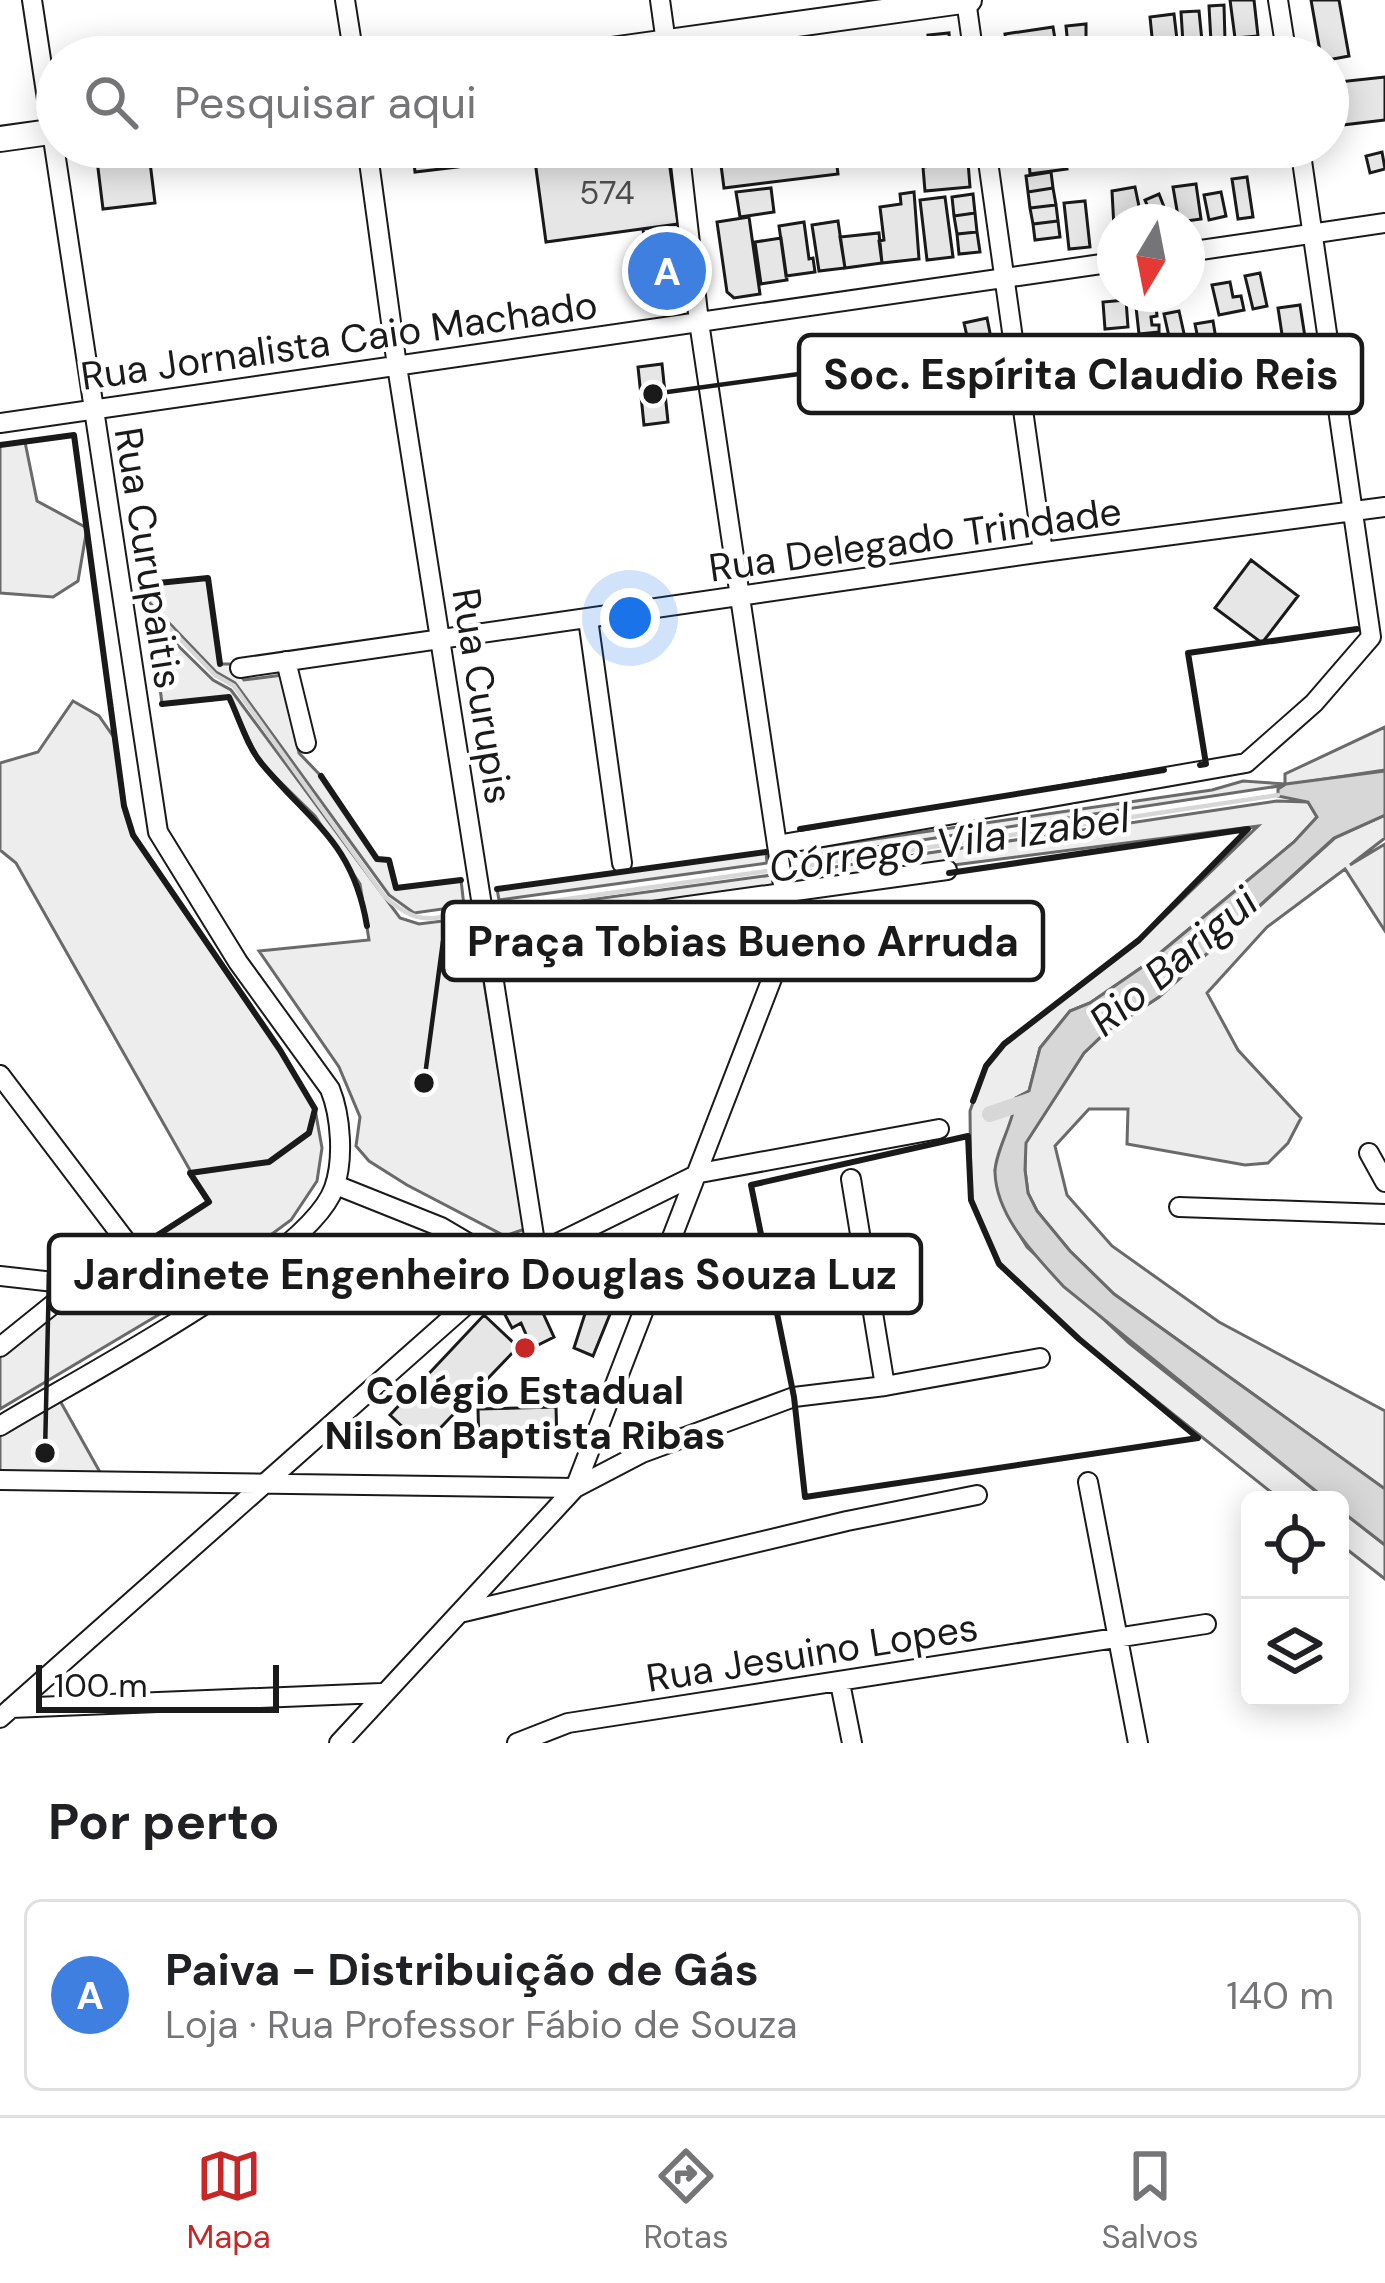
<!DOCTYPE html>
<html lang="pt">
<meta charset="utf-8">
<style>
:root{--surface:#fff;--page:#f2f2f2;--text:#202124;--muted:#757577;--line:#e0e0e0;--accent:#c62828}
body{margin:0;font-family:"DM Sans",sans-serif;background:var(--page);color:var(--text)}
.controls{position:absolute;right:36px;bottom:36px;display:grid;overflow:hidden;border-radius:18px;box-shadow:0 6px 30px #0003}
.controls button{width:108px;height:108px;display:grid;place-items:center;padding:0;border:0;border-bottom:3px solid var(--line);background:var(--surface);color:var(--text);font:60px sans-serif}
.compass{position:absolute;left:1097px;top:204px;width:108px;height:108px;border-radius:50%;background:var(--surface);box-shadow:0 6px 30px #0003;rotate:190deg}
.scale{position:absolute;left:36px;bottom:30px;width:243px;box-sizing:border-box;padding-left:12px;border:6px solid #1a1a1a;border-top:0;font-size:33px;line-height:42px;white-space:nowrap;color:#1a1a1a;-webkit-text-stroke:9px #fff;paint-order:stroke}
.you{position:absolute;left:630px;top:618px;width:42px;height:42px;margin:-30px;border:9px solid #fff;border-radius:50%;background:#1a73e8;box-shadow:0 0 0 18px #1a73e833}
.badge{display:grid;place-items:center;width:78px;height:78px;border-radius:50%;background:var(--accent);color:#fff;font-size:39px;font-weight:700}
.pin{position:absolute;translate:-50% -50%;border:6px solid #fff;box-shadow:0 3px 12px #0006}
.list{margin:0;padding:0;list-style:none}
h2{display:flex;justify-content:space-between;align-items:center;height:156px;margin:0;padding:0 48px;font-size:51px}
h2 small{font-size:39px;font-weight:400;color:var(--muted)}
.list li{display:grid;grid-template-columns:78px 1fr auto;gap:36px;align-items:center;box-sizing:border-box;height:192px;margin:0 24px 24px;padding:0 24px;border:3px solid var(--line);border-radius:18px}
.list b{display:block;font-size:45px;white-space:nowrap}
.list p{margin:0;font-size:39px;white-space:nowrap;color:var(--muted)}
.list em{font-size:39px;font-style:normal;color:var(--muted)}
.icon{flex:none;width:66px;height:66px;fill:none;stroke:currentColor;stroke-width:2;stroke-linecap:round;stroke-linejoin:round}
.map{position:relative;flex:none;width:1385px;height:1743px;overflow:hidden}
.search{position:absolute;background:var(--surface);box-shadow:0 6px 30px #0003;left:36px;right:36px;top:36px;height:132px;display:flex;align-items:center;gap:30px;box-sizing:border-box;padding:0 42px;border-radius:66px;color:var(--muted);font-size:45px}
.sheet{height:372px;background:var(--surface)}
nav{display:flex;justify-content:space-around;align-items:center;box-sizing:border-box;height:168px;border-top:3px solid var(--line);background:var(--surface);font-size:33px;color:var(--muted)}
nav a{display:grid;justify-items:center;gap:6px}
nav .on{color:var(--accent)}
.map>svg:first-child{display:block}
.built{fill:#ededed;stroke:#6a6a6a;stroke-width:3}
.water{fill:#d7d7d7;stroke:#6a6a6a;stroke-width:3}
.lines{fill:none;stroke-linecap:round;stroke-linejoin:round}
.stream{stroke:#d7d7d7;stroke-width:4.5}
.canal{stroke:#d7d7d7;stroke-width:16}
.building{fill:#e6e6e6;stroke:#1a1a1a;stroke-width:3}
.minor-casing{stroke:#1a1a1a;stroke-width:22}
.major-casing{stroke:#1a1a1a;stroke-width:28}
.minor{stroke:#fff;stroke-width:18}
.major{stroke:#fff;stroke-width:24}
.wall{stroke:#1a1a1a;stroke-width:6}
.poi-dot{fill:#c62828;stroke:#fff;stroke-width:4.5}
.labels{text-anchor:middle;stroke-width:9;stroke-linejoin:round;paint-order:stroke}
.number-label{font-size:33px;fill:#4d4d4d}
.street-label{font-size:39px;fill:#1a1a1a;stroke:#fff}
.poi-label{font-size:39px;font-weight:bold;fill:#1a1a1a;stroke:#fff}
.water-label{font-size:42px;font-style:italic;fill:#1a1a1a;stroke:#fff}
.leader{fill:none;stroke:#1a1a1a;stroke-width:4.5}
.callout-dot{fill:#1a1a1a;stroke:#fff;stroke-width:4.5}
.callout{fill:#fff;stroke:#1a1a1a;stroke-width:4.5}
.callout-label{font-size:42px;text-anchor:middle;font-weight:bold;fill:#1a1a1a}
</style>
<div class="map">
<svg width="1385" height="1743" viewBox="0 0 1385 1743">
<rect width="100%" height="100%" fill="#fff"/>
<!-- built -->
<path class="built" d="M25,442L37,501L87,528L78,581L53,597L0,593V445Z
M208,578L220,664H230L244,680L283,675L299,753L321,776L376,859L389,860L396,888L461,880L464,906L414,913L389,895L235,683L216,672L150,603L148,585Z
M152,620L213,680L231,690L400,918L419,924L467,918L469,929L475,928L525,1229L505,1236L407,1185L369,1161L356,1146L360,1117L339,1067L259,951L369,940L360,884L315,816L259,761L229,697L162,704Z
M73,701L99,716L115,739L124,806L133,835L280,1050L315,1109L322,1148L317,1181L291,1220L175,1305L0,1409V1356L132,1251L208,1202L16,863L0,850V763L38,752Z
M1385,727V770L796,859L795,853L799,850L1212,790L1243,781L1285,784V774Z
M1277,801L1308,802L1317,817L1294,842L1148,963L1090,1003L1070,1011L1040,1048L1029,1091L1016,1098L1014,1118L995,1170L1007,1214L1027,1247L1129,1343L1327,1500H1281L1079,1339L999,1264L971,1200L970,1111L986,1066L1004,1044L1140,940L1258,826L805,884L801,872Z
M1385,815V838L1350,865L1385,844V931L1345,869L1267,927L1207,993L1238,1050L1301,1118L1288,1143L1268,1163L1245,1165L1127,1144L1128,1109H1089L1055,1146L1067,1195L1112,1246L1219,1322L1385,1411V1489L1114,1294L1070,1251L1037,1211L1028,1193L1025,1170V1143L1084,1053L1107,1031L1159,997L1335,838Z
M766,852L767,863L499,900L497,889Z
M772,875L774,886L502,923L501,912Z
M59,1399L101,1474L0,1471V1435Z
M1340,1510L1385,1545V1579L1340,1544Z"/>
<!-- water -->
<path class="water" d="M1385,771V815L1334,838L1159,997L1107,1031L1084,1053L1026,1143L1025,1170L1028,1193L1037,1211L1070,1251L1114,1294L1385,1489V1545L1340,1510V1500H1327L1064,1287C1036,1256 996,1217 995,1172C995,1152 1014,1122 1016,1098L1029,1091L1040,1048L1070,1011L1090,1003L1148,963L1294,842L1317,817L1308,802L1278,796V789L1286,784Z"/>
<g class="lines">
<!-- stream -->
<path class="stream" d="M154,612L215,675L234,686L385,897C422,929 431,917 477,911
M785,869L1278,795
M488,910L774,870"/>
<!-- canal -->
<path class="canal" d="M990,1114L1035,1099"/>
</g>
<!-- building -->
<path class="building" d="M1230,0H1254L1258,36L1235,38Z
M1311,0H1339L1349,56L1328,60L1321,57Z
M1224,5L1225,41L1211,42L1209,6Z
M1199,11L1202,41L1183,43L1181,12Z
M1174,14L1179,57H1154L1150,17Z
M1086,24V57H1069L1066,26Z
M1053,27L1058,57H1008L1005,34Z
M949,33L951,57H930L928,35Z
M928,40L930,57H902L900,43Z
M873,46L874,57H844L843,49Z
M1385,77V120L1334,126L1329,83Z
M412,147H456L458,167L415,172Z
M547,147H667L678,224L546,242L535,161L548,159Z
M901,147H956L958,160L903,165Z
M1028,147H1063L1067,169L1030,174Z
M835,150L838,174L724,188L721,165Z
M1382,152L1385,169L1370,173L1366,156Z
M149,154L155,203L103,209L97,160Z
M968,162L970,187L925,191L923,167Z
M1051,172L1053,188L1028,192L1026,176Z
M1247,177L1253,217L1238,219L1232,179Z
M1196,184L1201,219L1179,222L1173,187Z
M1135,187L1142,221L1115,222L1114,228L1112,191Z
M771,188L774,212L740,217L736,192Z
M1053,188L1056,205L1030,208L1028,192Z
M914,192L919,259L882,263L879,241L884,240L880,207L901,204L900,194Z
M1221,192L1226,216L1209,220L1204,195Z
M973,194L975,213L954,216L952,197Z
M1159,194L1170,222H1154L1145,200Z
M945,197L953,257L927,260L920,200Z
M1085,201L1090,247L1069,249L1064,203Z
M1056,205L1058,221L1033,224L1030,208Z
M975,213L977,232L957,234L954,216Z
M749,217L760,294L734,298L727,292L717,222Z
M838,221L845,268L819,271L812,225Z
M1058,221L1060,237L1035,240L1033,224Z
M804,222L809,259L813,258L815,272L786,276L779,226Z
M678,224L690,305L654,309L643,229Z
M977,232L980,252L959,254L957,234Z
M879,233L882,263L845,268L840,237Z
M781,238L787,280L761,284L755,242Z
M1260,273L1267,306L1253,309L1245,276Z
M1230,282L1233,297L1241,296L1244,310L1219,315L1212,285Z
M1155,296L1157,316L1151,317L1152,325H1159V332L1139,334L1135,298Z
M1126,300L1128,327L1105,329L1103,302Z
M1300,305L1305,337L1283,341L1278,308Z
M1179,311L1185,338L1170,341L1164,314Z
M987,318L994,353L972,358L964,323Z
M1213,321L1218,351L1201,354L1195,324Z
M662,364L668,422L644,425L638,367Z
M1251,560L1298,596L1262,643L1215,608Z
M631,1250L634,1255L593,1356L574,1348L592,1292L543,1313L554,1337L532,1348L521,1323L512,1328L501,1307Z
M484,1315L518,1347L423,1446L390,1415Z
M556,1407L557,1444L479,1446L478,1409Z"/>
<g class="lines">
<defs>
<path id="minor" d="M345,0L354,57
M660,0L668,57
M966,0L974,57
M1278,0L1287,57
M367,147L397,366L537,1255
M986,147L1043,552
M1187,252L1385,223
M0,423L1115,262
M588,619L622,863
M286,661L306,743
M240,668L1043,552L1385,507
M777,845L1246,763L1314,703L1371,637L1300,147
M487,934L947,870
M0,1075L128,1244L0,1347
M1369,1153L1385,1182
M851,1179L885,1386
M336,1185L441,1227L509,1267
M1179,1207L1385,1214
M0,1276L81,1285
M0,1426C71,1382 309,1260 334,1188C344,1160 341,1116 330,1089L238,962L158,832L32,0
M0,1480L575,1488L642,1453L794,1397L885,1386L1040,1358
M1088,1482L1138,1743
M464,1612L847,1521L977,1495
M840,1683L852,1743
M11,1708L381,1693
M0,1718L509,1267L700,1173L939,1129
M339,1743L575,1488L790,932L699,322L679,147
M517,1743L568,1723L1206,1624"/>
<path id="major" d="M561,57L969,0
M0,139L57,131"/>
</defs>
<!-- minor casing -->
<use href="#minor" class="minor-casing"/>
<!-- major casing -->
<use href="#major" class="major-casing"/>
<!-- minor -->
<use href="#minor" class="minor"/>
<!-- major -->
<use href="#major" class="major"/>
<!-- wall -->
<path class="wall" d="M0,445L74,435L124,806L133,835L280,1050L315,1109L309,1133L269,1162L190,1173L209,1202L133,1251
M148,584L208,578L220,664
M162,704L229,697C239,718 247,746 262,764C312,824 353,842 367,926
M1200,765L1206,764L1188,653L1357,629
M321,776L377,859L389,860L396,888L461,880
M800,829L1164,770
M949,873L1248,829L1139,940L1004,1044L986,1066L973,1101
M497,889L766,852
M968,1136L971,1200L999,1264L1079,1339L1198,1438L805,1497L794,1397L751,1185Z"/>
</g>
<!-- markers -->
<circle class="poi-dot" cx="525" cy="1348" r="12"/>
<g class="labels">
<!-- number labels -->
<g class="number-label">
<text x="607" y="204">574</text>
</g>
<!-- street labels -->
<g class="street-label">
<text transform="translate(339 340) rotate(-8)" y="14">Rua Jornalista Caio Machado</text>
<text transform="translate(915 539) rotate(-8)" y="14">Rua Delegado Trindade</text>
<text transform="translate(149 558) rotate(81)" y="14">Rua Curupaitis</text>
<text transform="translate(483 696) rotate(81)" y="14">Rua Curupis</text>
<text transform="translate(812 1652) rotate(-9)" y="14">Rua Jesuino Lopes</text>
</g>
<!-- poi labels -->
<g class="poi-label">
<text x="525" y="1404">Colégio Estadual<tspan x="525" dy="45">Nilson Baptista Ribas</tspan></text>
</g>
<!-- water labels -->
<g class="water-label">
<text transform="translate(949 842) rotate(-8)" y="15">Córrego Vila Izabel</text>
<text transform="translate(1173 961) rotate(-40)" y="15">Rio Barigui</text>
</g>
</g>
<!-- callouts -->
<path class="leader" d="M653 394L799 374M424 1083L443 941M45 1453L49 1274"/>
<g class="callout-dot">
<circle cx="653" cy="394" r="12"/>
<circle cx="424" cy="1083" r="12"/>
<circle cx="45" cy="1453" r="12"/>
</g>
<g class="callout">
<rect x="799" y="335" width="563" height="78" rx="12"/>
<rect x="443" y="902" width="600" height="78" rx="12"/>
<rect x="49" y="1235" width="872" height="78" rx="12"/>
</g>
<g class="callout-label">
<text x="1081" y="389">Soc. Espírita Claudio Reis</text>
<text x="743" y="956">Praça Tobias Bueno Arruda</text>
<text x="485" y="1289">Jardinete Engenheiro Douglas Souza Luz</text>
</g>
</svg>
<div class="controls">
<button><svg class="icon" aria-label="locate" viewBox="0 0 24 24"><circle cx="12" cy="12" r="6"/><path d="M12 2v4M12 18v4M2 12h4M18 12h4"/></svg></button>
<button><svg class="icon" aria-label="layers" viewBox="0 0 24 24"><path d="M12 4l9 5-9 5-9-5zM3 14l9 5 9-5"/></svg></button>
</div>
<svg class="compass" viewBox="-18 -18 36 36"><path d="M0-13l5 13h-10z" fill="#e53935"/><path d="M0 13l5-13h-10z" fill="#757577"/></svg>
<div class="scale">100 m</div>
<div class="you"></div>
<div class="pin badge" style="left:667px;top:271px;background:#3f7fe0">A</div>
<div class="search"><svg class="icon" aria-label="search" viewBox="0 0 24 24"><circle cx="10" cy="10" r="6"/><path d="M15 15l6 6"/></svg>Pesquisar aqui</div>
</div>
<section class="sheet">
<h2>Por perto<small></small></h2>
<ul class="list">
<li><span class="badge" style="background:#3f7fe0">A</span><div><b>Paiva - Distribuição de Gás</b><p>Loja · Rua Professor Fábio de Souza</p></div><em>140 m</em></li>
</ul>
</section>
<nav>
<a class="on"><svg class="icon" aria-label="map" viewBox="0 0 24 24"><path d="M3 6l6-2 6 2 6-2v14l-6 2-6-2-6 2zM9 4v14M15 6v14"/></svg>Mapa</a>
<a><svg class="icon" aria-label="directions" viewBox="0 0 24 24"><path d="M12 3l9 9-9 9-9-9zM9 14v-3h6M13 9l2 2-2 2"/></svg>Rotas</a>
<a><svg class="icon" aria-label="saved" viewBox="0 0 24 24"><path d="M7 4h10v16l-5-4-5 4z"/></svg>Salvos</a>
</nav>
